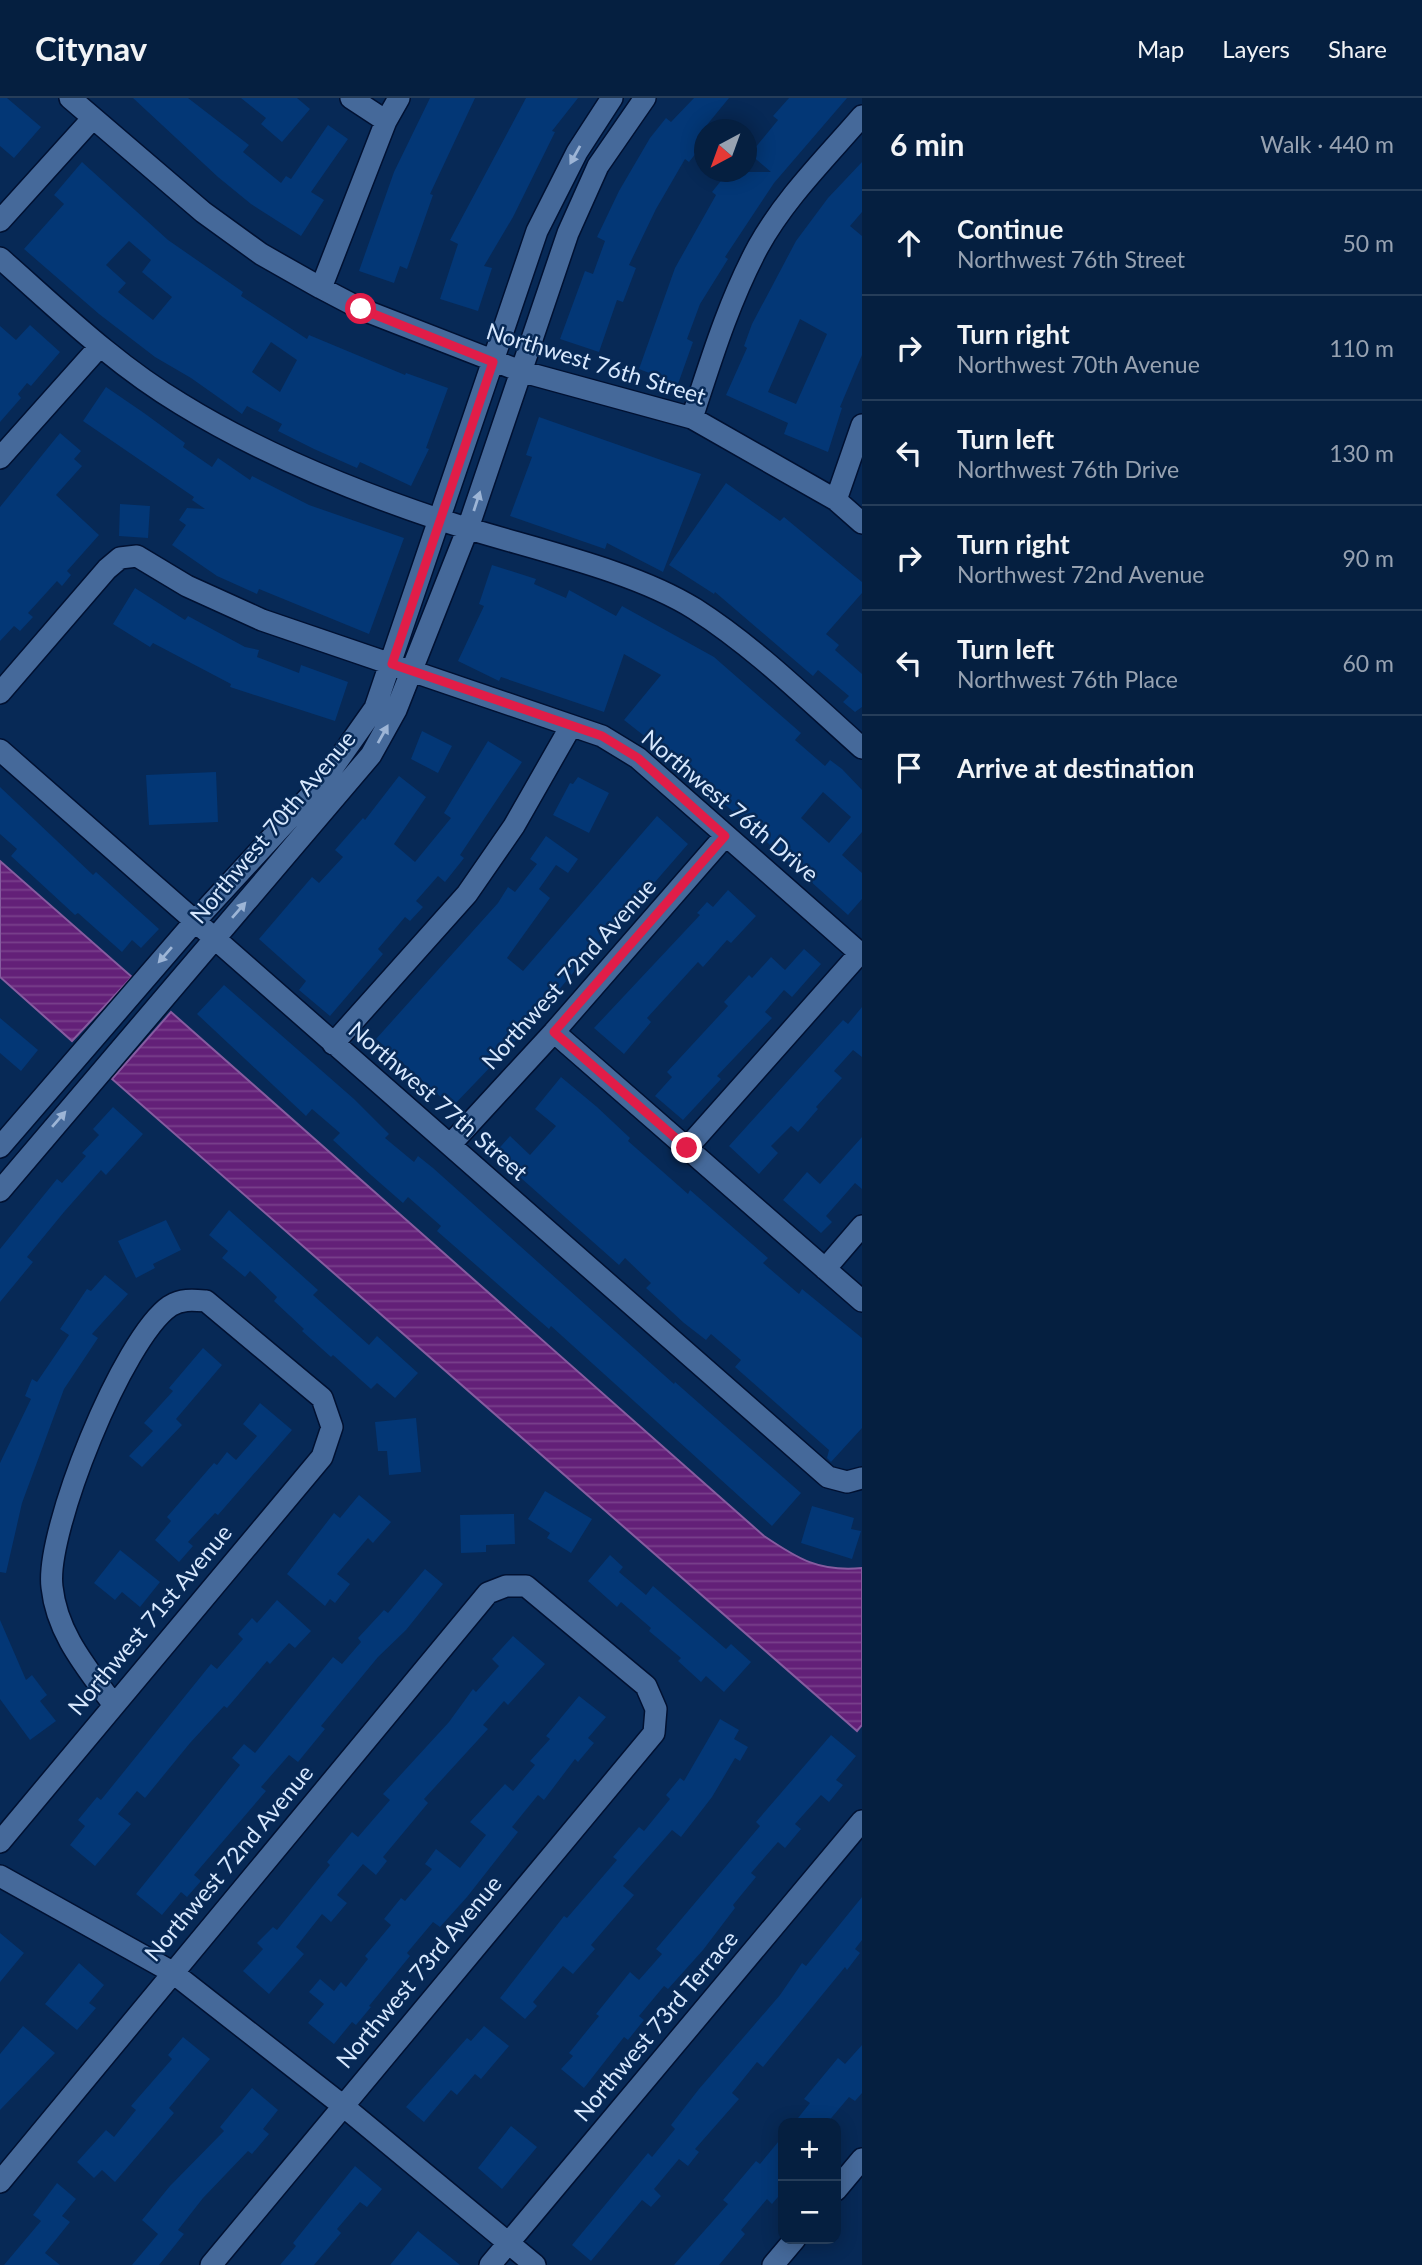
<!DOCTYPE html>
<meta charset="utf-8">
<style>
:root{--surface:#051f40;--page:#132c4b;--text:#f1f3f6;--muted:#97a2b1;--line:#263d59}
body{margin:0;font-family:Lato,sans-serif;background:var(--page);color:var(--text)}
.controls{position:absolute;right:21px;bottom:21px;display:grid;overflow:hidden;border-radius:14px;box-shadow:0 4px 18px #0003}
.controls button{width:63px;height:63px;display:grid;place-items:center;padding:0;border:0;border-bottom:2px solid var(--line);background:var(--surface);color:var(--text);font:35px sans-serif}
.compass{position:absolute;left:694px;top:21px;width:63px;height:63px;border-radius:50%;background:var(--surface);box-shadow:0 4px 18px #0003;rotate:221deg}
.stop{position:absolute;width:21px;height:21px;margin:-16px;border:5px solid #e11d48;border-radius:50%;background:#fff}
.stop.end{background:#e11d48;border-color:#fff;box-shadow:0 2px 7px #0008}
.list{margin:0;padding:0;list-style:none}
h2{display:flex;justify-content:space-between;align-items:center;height:91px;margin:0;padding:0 28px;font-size:30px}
h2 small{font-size:23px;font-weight:400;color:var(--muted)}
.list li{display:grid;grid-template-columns:46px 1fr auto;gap:21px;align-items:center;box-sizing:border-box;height:105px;padding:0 28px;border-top:2px solid var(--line)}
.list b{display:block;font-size:26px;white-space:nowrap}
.list p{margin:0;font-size:23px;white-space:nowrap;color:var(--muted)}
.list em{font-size:23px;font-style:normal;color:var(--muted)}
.icon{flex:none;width:38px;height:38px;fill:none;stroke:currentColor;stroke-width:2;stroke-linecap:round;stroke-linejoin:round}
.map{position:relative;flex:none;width:862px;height:2167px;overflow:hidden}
header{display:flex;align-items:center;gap:42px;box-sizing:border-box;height:98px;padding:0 35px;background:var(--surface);border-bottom:2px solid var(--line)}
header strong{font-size:33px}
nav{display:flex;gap:38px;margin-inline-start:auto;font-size:24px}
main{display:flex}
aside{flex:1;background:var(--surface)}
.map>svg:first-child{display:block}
.water{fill:url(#water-rules);stroke:#865ca0;stroke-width:2}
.building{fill:#033776;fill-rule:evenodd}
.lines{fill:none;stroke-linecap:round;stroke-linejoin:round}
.minor-casing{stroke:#001132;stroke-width:24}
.minor{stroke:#45699a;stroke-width:21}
.oneway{fill:#9db5d6}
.route{stroke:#e11d48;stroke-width:9}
.labels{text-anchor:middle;stroke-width:5;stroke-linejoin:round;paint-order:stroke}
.street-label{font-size:23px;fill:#d7e8fe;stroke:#072956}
</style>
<header>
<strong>Citynav</strong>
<nav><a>Map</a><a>Layers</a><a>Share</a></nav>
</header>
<main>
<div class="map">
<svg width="862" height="2167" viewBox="0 0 862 2167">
<defs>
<pattern id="water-rules" width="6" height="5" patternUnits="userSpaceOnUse" patternTransform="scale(1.75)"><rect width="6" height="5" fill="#632078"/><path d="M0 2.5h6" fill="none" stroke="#79408c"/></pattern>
</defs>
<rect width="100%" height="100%" fill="#072956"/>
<!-- water -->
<path class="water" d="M0,763L132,879L72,943L0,879Z
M171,914L764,1438C798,1461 819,1474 862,1470V1627L857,1633L112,981Z"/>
<!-- building -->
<path class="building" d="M0,0H7L41,29L14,60L0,48Z
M133,0H188L249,47L243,54L281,85L286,78L291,81L328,27L348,41L311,94L324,102L301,138L251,106L218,79Z
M241,0H297L310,11L282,44L261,26L266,20Z
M430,0H475L430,96L433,97L407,171L400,168L394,185L359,173L394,74Z
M526,0H578L552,33L555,34L513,119L484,168L492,170L478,213L440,201L458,146L450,142Z
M694,0H729L697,39L704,45L689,64L685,61L656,111L629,167L636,170L623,204L617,202L599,254L560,241L585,173L593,176L605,143L597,139L619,93L650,40L666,20L671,24Z
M789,0H847L774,85L725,159L728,161L700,206L687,241L693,244L678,286L639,271L675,170L716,97L712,94L728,74H771L750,56L778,22L773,18Z
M82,64L168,142L243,194L241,198L307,241L309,237L405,277L406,275L448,290L426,350L429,351L411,388L360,364L357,370L314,351L278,333L282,326L247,308L242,316L191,280L155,259L99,216L24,151L64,106L54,97ZM129,143L151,162L142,174L172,199L153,222L118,194L126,185L106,167ZM271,244L297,262L280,294L252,274Z
M862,64V114L850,128L862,138V257L840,309L842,310L828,354L784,336L788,325L726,297L747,250L744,248L752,226L796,143L828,100ZM800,221L827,236L796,306L768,294Z
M30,227L60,254L31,288L27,285L18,296L21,300L0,324V228L16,242Z
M106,289L144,315L185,345L183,349L212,369L218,360L250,382L252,378L309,407L404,440L369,536L259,491L257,496L217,478L172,447L186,427L179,422L187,410L205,411L192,402L194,399L83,323Z
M539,319L701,376L663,474L607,445L605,451L510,418L532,359L526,357Z
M60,335L81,353L74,361L82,368L56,397L99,437L67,473L71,477L62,488L57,483L28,515L33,519L20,533L14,528L0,543V409Z
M726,385L780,423L784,419L862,484V495L826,536L839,547L835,552L862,576V609L855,614L843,604L849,598L818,572L813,578L715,494L714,496L669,467Z
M120,406L150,408L148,440L119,438Z
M492,467L536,481L534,486L566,500L569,492L616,518L622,508L714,559L801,635L795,642L825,668L830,662L842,671L862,692V734L842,757L862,775V801L848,817L680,666L624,622L661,577L624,556L604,614L501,579L499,583L458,563L484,508L479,506ZM823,694L851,719L829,745L801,720Z
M135,490L185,522L188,518L245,549L259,552L257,559L299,575L301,567L348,584L335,623L230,589L231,586L153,545L150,549L113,526Z
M422,633L452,648L438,675L411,661Z
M488,643L522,664L460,757L464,760L445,784L438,778L416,803L423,809L410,823L405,819L378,851L383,856L330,918L299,892L306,883L259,841L312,779L319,785L343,759L335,752L363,720L365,722L399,678L426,699L394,746L415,764L451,720L444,715Z
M216,674L218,724L149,727L146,677Z
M578,679L609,695L589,735L553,717L570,685L573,686Z
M0,689L93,777L96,774L159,831L141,850L132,842L122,854L78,815L75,817L11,758L17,751L0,736Z
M657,718L688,746L616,829L613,827L522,936L452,1009L376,941L498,805L508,789L515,794L537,766L530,761L546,738L578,761L568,775L556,767L539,791L550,800L507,860L523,873Z
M728,792L756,818L731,845L727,842L703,869L698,864L647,920L651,924L624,956L594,930L700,817L697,815L707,804L713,809Z
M804,851L821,866L792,899L784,892L765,914L772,920L717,978L721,981L683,1022L655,998L672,979L667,974L728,908L724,904L749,877L752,880L771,859L785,872Z
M224,887L354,1001L389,1036L385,1040L414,1064L418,1058L433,1070L674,1286L675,1284L801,1395L772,1428L551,1228L549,1231L437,1133L441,1128L408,1099L403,1105L371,1077L333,1042L340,1035L312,1011L306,1018L197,916Z
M862,909V959L853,952L834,973L842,980L816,1009L818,1011L798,1034L791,1028L771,1048L778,1055L759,1076L729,1048L843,922L848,926Z
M0,920L38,952L21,973L0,955Z
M561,979L597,1009L630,1040L628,1043L688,1096L690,1092L768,1160L763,1165L799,1196L802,1191L862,1240V1330L831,1364L827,1360L829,1352L735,1269L741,1262L711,1236L706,1242L684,1225L646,1190L651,1185L625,1160L619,1167L494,1056L510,1038L530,1057L556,1028L535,1011Z
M113,1009L143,1036L106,1077L101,1072L64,1114L27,1159L33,1164L0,1204V1151L57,1081L62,1085L86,1058L82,1055L99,1037L93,1031Z
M862,1039V1091L855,1085L826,1118L832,1124L821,1135L783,1102L807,1074L820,1086Z
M229,1112L318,1192L313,1197L369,1247L377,1238L418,1275L395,1300L377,1285L371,1291L333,1257L331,1259L302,1233L304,1231L274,1203L277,1199L250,1173L245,1179L222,1160L228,1153L209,1137Z
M166,1122L181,1152L153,1166L155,1170L136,1180L118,1143Z
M105,1177L128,1196L92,1236L98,1240L64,1291L22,1405L6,1475L0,1474V1365L31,1301L25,1298L32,1281L37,1284L69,1237L60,1231L87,1191L91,1193Z
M203,1250L222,1267L176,1321L182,1327L142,1369L129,1358L153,1333L144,1325L173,1293L169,1290Z
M260,1305L292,1332L218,1417L215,1415L188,1444L193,1448L179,1464L155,1442L171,1423L167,1419L214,1365L217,1367L227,1354L236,1362L257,1338L243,1326Z
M416,1320L421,1374L389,1377L387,1353H378L375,1324Z
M545,1393L592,1421L571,1455L547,1440L550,1435L528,1421Z
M359,1397L391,1424L373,1445L368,1440L337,1476L350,1486L335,1505L330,1501L325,1508L287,1476L334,1415L340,1420Z
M812,1408L854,1420L851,1431L861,1433L852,1461L801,1445Z
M514,1416L515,1446L486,1447V1454L461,1455L460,1417Z
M120,1452L160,1484L140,1509L122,1494L115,1502L94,1485Z
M610,1457L623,1469L619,1474L646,1497L653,1488L726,1551L731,1546L751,1564L724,1594L706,1578L701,1584L678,1563L681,1560L649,1533L651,1530L621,1504L617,1509L588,1483Z
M425,1471L443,1486L406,1532L378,1559L321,1628L325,1631L298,1664L289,1657L261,1689L266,1693L194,1777L201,1783L187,1799L181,1794L162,1817L136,1796L240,1667L232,1660L244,1646L255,1655L333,1559L342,1566L361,1544L358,1540L384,1512L388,1515Z
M277,1502L311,1533L295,1550L289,1545L270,1566L267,1563L227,1610L224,1608L190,1645L145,1700L137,1693L118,1716L131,1726L95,1768L70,1747L85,1728L78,1722L97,1699L101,1702L211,1566L217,1571L243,1541L238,1536L252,1520L257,1525Z
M0,1522L26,1582L32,1577L47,1597L40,1603L56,1623L30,1642L0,1601Z
M513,1538L545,1566L508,1607L504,1603L483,1627L488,1631L424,1701L428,1705L383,1759L387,1763L376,1777L363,1766L337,1797L347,1805L331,1824L322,1816L296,1849L304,1856L269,1896L243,1873L263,1851L257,1845L273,1829L277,1832L330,1767L327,1764L352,1734L358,1739L390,1702L383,1696L449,1624L473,1591L476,1594L499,1568L492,1561Z
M579,1598L606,1619L588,1640L594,1645L578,1664L575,1661L544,1702L538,1697L512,1729L518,1734L467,1799L440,1829L433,1824L407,1855L410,1858L369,1908L371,1909L356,1927L352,1924L334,1946L308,1925L324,1906L309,1894L320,1881L334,1893L341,1884L346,1889L368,1861L365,1858L391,1827L384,1821L401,1800L405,1803L432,1771L425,1766L436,1751L460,1770L486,1737L470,1724L505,1686L513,1693L535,1667L530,1663L550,1641L546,1638Z
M720,1621L739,1632L734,1641L748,1649L740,1663L735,1660L712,1699L681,1739L672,1732L623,1788L634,1797L591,1847L595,1851L573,1876L563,1868L533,1904L537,1908L525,1921L500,1900L564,1818L567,1820L617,1762L613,1759L639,1729L644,1733L670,1701L666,1697L680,1680L684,1683Z
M831,1637L856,1658L836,1682L843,1687L829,1704L821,1697L795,1726L801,1731L785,1750L778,1744L751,1775L756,1779L733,1807L735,1810L703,1852L668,1891L664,1888L639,1918L644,1922L628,1942L624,1939L584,1990L561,1971L573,1958L569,1955L599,1918L596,1916L630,1874L639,1882L662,1856L656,1851L760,1728L756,1724Z
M862,1799V1842L855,1851L860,1855L847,1872L845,1869L763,1969L757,1964L732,1995L739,2001L695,2051L699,2054L688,2068L679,2061L654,2091L661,2098L651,2109L642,2102L591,2163L572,2147L648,2055L652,2059L675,2031L671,2027L699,1991L780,1897L802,1865L806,1868Z
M0,1835L24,1855L0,1884Z
M79,1865L104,1887L89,1905L96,1910L77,1932L45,1906Z
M23,1928L55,1955L0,2012V1956Z
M484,1928L509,1948L481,1981L475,1976L457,1997L451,1992L424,2024L406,2009L467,1940L471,1943Z
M183,1939L210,1961L169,2010L174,2015L115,2084L102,2072L94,2080L77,2064L106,2032L114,2039L136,2012L131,2008L172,1961L168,1957Z
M862,1947V1995L855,2003L849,1999L827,2025H794L810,2005L804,2001L838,1960L845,1966Z
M252,1990L278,2012L263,2031L269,2036L252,2056L248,2053L203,2100L178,2132L184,2136L159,2167H132L158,2136L142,2122L170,2088L224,2033L220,2029Z
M511,2028L537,2049L502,2091L478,2070Z
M783,2038V2093L772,2106L767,2101L741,2132L745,2136L719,2167H674L728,2106L723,2102L756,2063L760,2066Z
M355,2068L382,2091L367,2109L360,2104L337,2131L341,2135L314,2167H280L296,2148L293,2145Z
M57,2085L76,2101L62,2118L70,2124L45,2155L60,2167H4L41,2123L33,2117Z
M418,2133L460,2167H390Z"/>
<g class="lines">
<defs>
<path id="minor" d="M70,0L203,114L261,156L321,190L361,211L520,273L692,320L836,402L862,425
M351,0L386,23
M0,123L93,20
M0,160C58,211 114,266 181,306C262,356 351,392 441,422C518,448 628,469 695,511C756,550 808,602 862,650
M321,190L386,23L399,0
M692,320C711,262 729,203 758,149C785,100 826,60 862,18
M0,360L100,248
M836,402L862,327
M0,595L107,471L120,460L137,458L187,488L262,522L602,638L638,660L862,857
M0,652L828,1379L847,1384L862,1380
M554,934L862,1203
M333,946L467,796L514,728L571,628
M450,1047L554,934L725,738
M0,1049L196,822L322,685L375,610L537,133L577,54L612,0
M687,1050L860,855
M0,1093L371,657L396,612L468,430L568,135L598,68L645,0
M825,1171L862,1128
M0,1744L322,1359L332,1329L322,1300L206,1203C192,1202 182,1201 170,1208C123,1240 45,1434 52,1489C57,1536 87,1570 113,1606
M0,1778L172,1874L342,2007L535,2167
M0,2084L488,1495L506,1488H526L646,1588L656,1611L654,1635L211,2167
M836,2092L862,2061
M490,2167L862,1723
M773,2167L795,2141"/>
</defs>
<!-- minor casing -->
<use href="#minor" class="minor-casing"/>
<!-- minor -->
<use href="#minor" class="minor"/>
</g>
<!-- one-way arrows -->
<defs><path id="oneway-solid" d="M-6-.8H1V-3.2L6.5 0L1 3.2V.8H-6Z" transform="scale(1.75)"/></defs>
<g class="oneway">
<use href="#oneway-solid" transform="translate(575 57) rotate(119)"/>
<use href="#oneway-solid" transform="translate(477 403) rotate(-72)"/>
<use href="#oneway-solid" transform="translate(383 636) rotate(-61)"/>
<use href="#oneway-solid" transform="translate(239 812) rotate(-49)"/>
<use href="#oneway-solid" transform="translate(165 857) rotate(131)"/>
<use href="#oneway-solid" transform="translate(59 1021) rotate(-49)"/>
</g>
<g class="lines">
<!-- route -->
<path class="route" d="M361,211L493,264L392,566L602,638L638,660L725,738L554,934L687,1050"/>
</g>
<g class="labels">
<!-- street labels -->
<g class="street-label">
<text transform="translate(596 266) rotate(17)" y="8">Northwest 76th Street</text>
<text transform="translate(730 708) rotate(40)" y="8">Northwest 76th Drive</text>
<text transform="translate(273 729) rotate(-50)" y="8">Northwest 70th Avenue</text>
<text transform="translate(569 876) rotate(-48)" y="8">Northwest 72nd Avenue</text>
<text transform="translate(438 1003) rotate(41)" y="8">Northwest 77th Street</text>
<text transform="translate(150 1522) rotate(-50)" y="8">Northwest 71st Avenue</text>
<text transform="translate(229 1765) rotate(-50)" y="8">Northwest 72nd Avenue</text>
<text transform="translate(419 1874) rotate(-50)" y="8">Northwest 73rd Avenue</text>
<text transform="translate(656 1928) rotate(-50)" y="8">Northwest 73rd Terrace</text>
</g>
</g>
</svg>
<div class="controls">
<button>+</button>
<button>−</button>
</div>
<svg class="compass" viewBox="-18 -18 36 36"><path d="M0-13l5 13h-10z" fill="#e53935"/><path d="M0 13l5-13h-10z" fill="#97a2b1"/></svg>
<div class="stop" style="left:361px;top:211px"></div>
<div class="stop end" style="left:687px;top:1050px"></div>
</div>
<aside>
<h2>6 min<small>Walk · 440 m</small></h2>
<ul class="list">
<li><svg class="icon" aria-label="ahead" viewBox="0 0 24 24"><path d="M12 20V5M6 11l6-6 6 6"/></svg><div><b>Continue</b><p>Northwest 76th Street</p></div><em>50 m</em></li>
<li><svg class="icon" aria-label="right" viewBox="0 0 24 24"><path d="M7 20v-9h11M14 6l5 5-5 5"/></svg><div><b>Turn right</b><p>Northwest 70th Avenue</p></div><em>110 m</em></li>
<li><svg class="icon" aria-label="left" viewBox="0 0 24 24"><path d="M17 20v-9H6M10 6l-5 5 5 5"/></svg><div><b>Turn left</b><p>Northwest 76th Drive</p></div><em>130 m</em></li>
<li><svg class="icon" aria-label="right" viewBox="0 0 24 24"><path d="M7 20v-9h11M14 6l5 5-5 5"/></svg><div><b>Turn right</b><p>Northwest 72nd Avenue</p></div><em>90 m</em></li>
<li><svg class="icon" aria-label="left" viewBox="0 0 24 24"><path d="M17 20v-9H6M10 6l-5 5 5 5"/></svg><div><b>Turn left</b><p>Northwest 76th Place</p></div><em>60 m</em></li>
<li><svg class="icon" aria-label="arrive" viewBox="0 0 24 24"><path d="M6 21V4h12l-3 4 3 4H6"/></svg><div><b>Arrive at destination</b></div></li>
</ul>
</aside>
</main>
